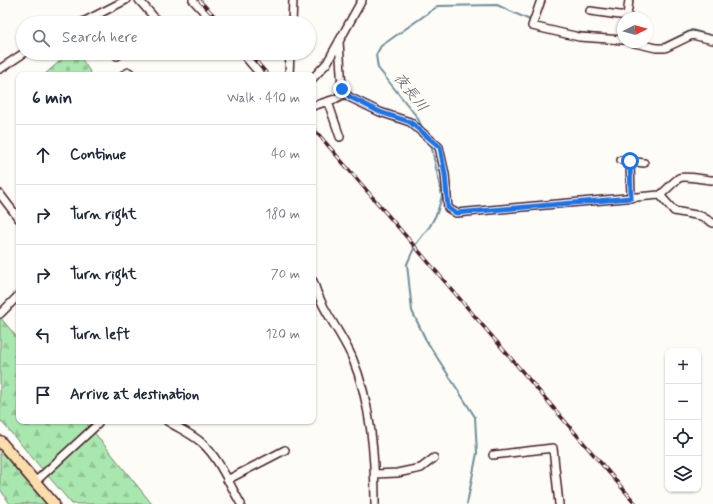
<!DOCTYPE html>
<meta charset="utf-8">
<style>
:root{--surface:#fff;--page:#f6f6f7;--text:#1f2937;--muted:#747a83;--line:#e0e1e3}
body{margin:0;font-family:Mynerve,"Klee One",sans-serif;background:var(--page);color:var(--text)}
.controls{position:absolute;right:12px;bottom:12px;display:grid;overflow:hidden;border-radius:8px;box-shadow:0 1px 3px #0004}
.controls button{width:36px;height:36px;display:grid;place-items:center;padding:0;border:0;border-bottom:1px solid var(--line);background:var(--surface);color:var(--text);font:20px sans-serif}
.compass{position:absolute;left:617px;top:12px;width:36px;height:36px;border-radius:50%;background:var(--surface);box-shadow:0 1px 3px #0004;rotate:85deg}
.stop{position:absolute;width:12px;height:12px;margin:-9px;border:3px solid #1a73e8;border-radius:50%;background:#fff}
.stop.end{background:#1a73e8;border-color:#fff;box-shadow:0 1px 4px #0008}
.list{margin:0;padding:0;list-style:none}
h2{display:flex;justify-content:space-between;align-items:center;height:52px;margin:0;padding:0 16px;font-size:17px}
h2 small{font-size:13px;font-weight:400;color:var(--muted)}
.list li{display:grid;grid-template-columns:26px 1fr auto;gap:12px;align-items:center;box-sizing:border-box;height:60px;padding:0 16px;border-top:1px solid var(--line)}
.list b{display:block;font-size:15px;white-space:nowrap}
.list em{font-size:13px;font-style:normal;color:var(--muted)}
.icon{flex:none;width:22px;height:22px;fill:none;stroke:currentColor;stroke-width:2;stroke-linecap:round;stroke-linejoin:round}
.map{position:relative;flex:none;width:713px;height:504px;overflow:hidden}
.search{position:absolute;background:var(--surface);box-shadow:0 1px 3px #0004;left:16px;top:16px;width:300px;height:44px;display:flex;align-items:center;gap:10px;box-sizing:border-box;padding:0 14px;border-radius:22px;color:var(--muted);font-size:15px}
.panel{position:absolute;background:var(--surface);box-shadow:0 1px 3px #0004;left:16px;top:72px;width:300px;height:352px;border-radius:8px}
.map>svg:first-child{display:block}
.forest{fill:url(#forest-firs);stroke:#79836c}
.cemetery{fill:url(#cemetery-stones);stroke:#79836c}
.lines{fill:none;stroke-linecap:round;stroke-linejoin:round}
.stream{stroke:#6f8e9a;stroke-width:2}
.minor-casing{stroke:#4a1f2b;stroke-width:10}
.highway-casing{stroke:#4a1f2b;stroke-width:13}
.minor{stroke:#fdfcf7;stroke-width:7}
.highway{stroke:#fbddab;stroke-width:10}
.rail-casing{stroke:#4a1f2b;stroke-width:3.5}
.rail{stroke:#fdfcf7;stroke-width:2;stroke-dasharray:6;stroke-linecap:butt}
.route{stroke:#1a73e8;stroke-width:5}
.labels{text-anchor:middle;stroke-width:3;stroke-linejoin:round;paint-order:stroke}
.water-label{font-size:15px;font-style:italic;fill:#5d5662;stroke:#fdfcf7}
</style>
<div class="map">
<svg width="713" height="504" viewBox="0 0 713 504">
<defs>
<pattern id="forest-firs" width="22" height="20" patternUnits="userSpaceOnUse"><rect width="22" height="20" fill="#a8e7ae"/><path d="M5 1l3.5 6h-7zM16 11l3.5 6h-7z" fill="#92c696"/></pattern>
<pattern id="cemetery-stones" width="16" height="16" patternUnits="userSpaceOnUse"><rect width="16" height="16" fill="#a8e7ae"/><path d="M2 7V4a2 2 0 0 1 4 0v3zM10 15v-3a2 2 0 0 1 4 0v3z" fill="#92c696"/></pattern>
</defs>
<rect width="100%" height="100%" fill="#fdfcf7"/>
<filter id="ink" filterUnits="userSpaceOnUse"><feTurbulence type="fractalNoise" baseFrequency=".025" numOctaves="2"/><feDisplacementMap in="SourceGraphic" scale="8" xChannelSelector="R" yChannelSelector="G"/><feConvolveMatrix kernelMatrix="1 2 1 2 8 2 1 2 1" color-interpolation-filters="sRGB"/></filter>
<g filter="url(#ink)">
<!-- forest -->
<path class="forest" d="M0,317L19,340V421H85L152,504H72L0,420Z
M0,451L46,504H10L0,489Z"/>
<!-- cemetery -->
<path class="cemetery" d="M69,53H78L92,75H44Z"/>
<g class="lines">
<!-- stream -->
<path class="stream" d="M573,32L622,37
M661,45L692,30L713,36
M424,131L417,117L378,68L376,55L381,46L438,6L497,5L532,21
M431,144L442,196L437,213L430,226L416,244L407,264L412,311L426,340L475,417L477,453L467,504"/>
<defs>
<path id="minor" d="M139,0L159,23
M193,0L214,23
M541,0L532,26L579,37L623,40
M590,11L627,16V18
M627,16L629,0
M81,23L126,0
M292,23L293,0
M339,41L342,89L349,97L380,112L410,122L439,147L445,174L448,208L456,213L660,195C666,191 673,182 679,178C685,175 705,180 713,180
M630,42L656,48H665L692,35L713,40
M242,53L261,75
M117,56L122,53
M0,69L24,53
M123,75L129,72L132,75
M289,75L290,53
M313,78L327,63L362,0
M328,102L340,137
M313,106L335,99L346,93
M621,160L644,163
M630,161L631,198
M0,194L19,219
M660,195L674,211L701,216L713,223
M313,281C322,311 340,330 352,357C371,403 375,455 375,504
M0,314L19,295
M167,421C178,428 192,434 202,443C219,458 229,484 241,504
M493,455L553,448L559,504
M375,474L397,473L421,468L434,458
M227,480L285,450
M35,482L98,424"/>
<path id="highway" d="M0,441L54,504"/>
</defs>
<!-- minor casing -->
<use href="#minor" class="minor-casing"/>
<!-- highway casing -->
<use href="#highway" class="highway-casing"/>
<!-- minor -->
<use href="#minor" class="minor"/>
<!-- highway -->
<use href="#highway" class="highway"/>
<defs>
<path id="rail" d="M199,0L221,23
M249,53L268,75
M313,128L636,504"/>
</defs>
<!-- rail casing -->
<use href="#rail" class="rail-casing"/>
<!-- rail -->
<use href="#rail" class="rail"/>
</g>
</g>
<g class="lines" filter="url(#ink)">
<!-- route -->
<path class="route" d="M342,89L350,97L380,112L410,122L440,147L445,174L448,208L456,213L631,198L630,161"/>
</g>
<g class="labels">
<!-- water labels -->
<g class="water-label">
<text transform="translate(411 92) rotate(52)" y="5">夜長川</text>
</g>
</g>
</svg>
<div class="controls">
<button>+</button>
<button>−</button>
<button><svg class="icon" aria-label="locate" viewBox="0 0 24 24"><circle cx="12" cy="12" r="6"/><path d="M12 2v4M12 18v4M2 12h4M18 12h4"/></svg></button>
<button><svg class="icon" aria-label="layers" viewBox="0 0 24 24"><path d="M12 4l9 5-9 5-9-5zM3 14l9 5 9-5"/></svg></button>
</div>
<svg class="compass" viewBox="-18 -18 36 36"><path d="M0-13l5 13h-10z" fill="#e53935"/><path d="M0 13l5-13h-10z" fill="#747a83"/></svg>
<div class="stop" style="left:630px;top:161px"></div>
<div class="stop end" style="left:342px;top:89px"></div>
<div class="search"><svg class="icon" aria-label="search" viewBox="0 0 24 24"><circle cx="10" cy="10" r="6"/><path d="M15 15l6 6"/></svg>Search here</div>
<section class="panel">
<h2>6 min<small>Walk · 410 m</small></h2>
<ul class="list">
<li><svg class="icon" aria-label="ahead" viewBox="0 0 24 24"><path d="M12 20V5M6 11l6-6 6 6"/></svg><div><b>Continue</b></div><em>40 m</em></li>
<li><svg class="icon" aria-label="right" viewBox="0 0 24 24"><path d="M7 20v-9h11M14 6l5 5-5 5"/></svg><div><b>Turn right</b></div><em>180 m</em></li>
<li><svg class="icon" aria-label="right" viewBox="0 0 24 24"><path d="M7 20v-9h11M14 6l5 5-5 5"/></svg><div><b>Turn right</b></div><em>70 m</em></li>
<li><svg class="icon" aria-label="left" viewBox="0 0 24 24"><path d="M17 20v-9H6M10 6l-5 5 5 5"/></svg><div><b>Turn left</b></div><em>120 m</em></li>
<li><svg class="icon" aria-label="arrive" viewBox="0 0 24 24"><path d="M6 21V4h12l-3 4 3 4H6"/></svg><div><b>Arrive at destination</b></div></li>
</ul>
</section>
</div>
